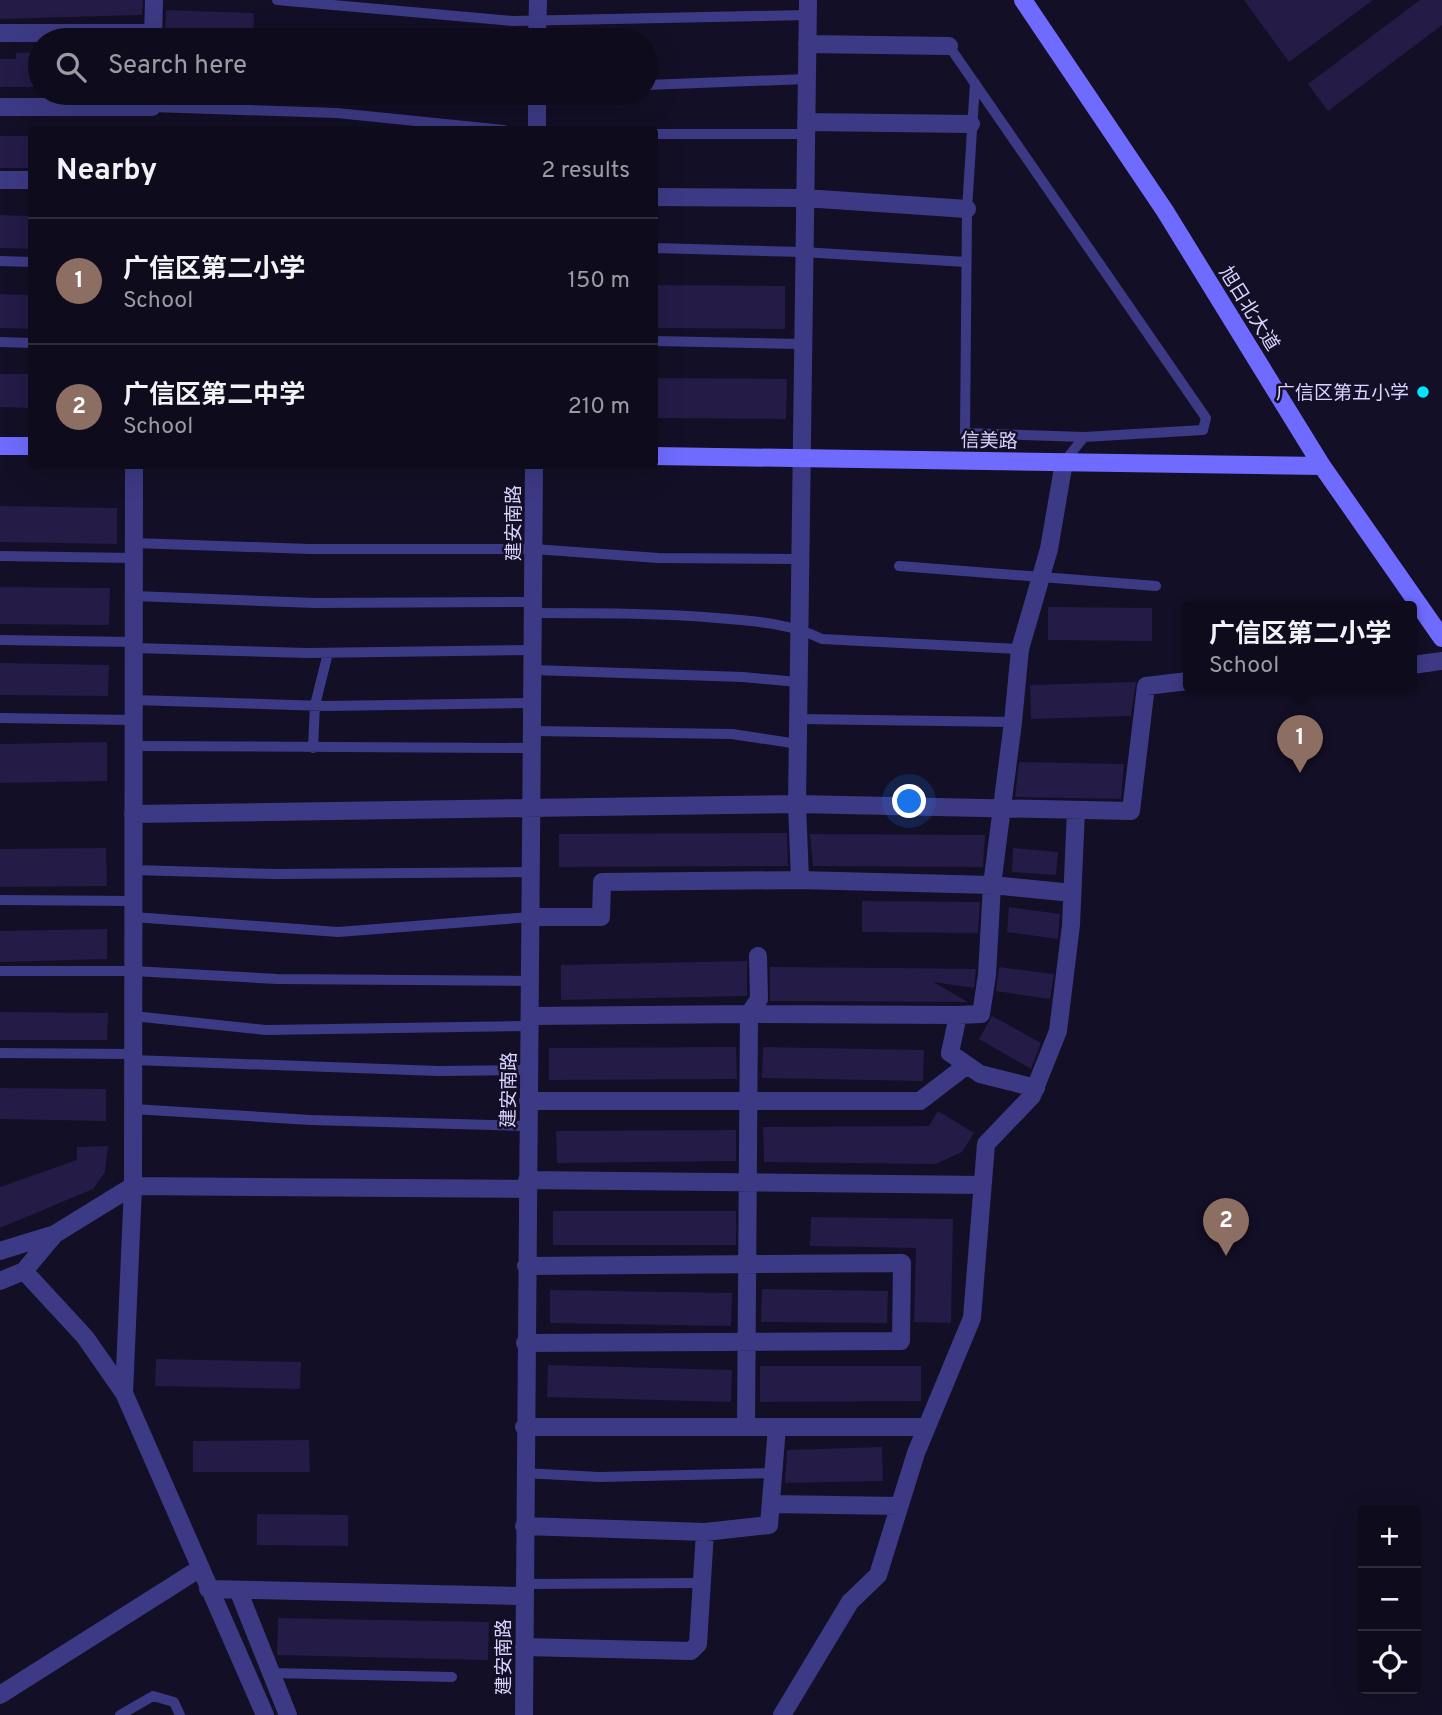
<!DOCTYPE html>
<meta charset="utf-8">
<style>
:root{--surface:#0e0b1c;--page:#1c1929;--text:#f1f3f6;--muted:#9b9ba3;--line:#2e2b3b;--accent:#8c9099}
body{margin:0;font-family:Overpass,"Noto Sans SC",sans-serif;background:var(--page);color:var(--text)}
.controls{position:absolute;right:21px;bottom:21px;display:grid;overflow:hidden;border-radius:7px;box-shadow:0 7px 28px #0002}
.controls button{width:63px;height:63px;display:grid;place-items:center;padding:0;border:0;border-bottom:2px solid var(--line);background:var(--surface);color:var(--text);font:35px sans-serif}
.you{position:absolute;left:910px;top:802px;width:24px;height:24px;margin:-18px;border:5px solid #fff;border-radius:50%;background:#1a73e8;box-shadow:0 0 0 10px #1a73e833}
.badge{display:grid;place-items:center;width:46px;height:46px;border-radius:50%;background:var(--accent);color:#fff;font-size:23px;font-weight:700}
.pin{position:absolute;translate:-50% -58px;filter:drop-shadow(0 2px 4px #0008)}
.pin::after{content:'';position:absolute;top:37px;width:24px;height:21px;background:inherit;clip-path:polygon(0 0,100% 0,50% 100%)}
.popup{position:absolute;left:1183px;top:601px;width:234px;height:91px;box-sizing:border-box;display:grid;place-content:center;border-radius:7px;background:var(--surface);filter:drop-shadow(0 2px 5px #0005);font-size:23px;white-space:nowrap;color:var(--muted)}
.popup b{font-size:26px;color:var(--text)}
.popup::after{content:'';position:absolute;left:50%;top:100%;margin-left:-14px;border:14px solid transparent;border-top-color:var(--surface)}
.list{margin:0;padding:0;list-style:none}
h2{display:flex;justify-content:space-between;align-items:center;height:91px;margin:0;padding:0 28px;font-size:30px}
h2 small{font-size:23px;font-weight:400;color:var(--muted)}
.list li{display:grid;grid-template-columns:46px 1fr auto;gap:21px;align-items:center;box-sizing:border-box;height:126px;padding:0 28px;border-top:2px solid var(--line)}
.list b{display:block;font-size:26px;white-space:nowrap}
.list p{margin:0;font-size:23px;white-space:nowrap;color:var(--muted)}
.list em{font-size:23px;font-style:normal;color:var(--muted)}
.icon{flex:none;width:38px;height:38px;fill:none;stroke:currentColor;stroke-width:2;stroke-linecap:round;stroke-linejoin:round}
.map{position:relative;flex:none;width:1442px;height:1715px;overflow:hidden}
.search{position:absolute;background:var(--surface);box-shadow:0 7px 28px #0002;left:28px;top:28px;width:630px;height:77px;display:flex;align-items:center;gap:18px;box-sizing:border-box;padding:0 24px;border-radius:38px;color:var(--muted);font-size:26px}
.panel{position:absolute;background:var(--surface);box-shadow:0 7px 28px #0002;left:28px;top:126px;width:630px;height:343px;border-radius:7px}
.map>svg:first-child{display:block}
.building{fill:#241b47}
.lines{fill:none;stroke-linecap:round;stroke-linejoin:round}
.lane{stroke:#3d3a85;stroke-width:10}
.street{stroke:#3d3a85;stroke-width:18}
.secondary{stroke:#6f6bff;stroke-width:18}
.poi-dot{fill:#00e5ff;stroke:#130f26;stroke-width:2.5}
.labels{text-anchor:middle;stroke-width:5;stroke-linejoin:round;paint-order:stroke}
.street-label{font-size:19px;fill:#d9d4ff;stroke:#130f26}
.poi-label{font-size:19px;fill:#d9d4ff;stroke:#130f26;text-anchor:end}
</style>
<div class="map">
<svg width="1442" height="1715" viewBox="0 0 1442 1715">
<rect width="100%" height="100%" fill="#130f26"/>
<!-- building -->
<path class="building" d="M0,0H143L142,15L0,19Z
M1244,0H1373L1289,62Z
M1420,0H1442V25L1328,111L1308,84Z
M166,10L254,13L253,40H165Z
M40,52V87H0V59H16V53Z
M0,136H32V168H0Z
M0,215L32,216V249L0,248Z
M654,285L785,286V329L654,328Z
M0,294L32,295V329L0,328Z
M0,374H32V408L0,407Z
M654,378L787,379L786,419L654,418Z
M0,506L117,508V544L0,542Z
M0,587L110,588L109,625L0,624Z
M1048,607L1152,608V641L1048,640Z
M0,663L109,665L108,696L0,695Z
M1136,682L1131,716L1031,719L1030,685Z
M107,742V781L0,783V744Z
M1019,762L1124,764L1121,799L1015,797Z
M787,833L788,866L559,867V834Z
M810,834L985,835L983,867L813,866Z
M106,848L107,886L0,887V849Z
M1013,848L1058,852L1056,875L1012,872Z
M862,901L980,902L978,933L862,932Z
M1009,907L1060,914L1058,939L1007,932Z
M107,929V959L0,962V931Z
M747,961V996L561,1000V965Z
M770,967L898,968L976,969L974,988L933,982L968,1002L770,1001Z
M999,967L1054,974L1050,999L996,991Z
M0,1012L108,1013L107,1040H0Z
M992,1016L1041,1043L1031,1069L979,1039Z
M736,1047L737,1079L549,1080V1048Z
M763,1047L924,1050L923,1081L762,1078Z
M0,1088L106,1089V1121L0,1119Z
M938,1111L974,1133L962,1152L936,1164L764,1162L763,1127L929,1126Z
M736,1130V1161L557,1163L556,1131Z
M108,1146L105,1172L93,1189L0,1228V1187L77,1160V1147Z
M553,1211H736V1245H553Z
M811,1217L953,1219L951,1323L914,1322L916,1248L810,1246Z
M762,1289L888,1291L887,1323L761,1322Z
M550,1290L732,1293L731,1326L550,1323Z
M156,1359L301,1362L300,1389L155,1386Z
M548,1365L732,1370L731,1402L547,1397Z
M760,1366H921V1401L760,1402Z
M309,1440L310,1472H193V1441Z
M882,1447L883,1481L785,1483L787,1450Z
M257,1514L348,1515V1546L257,1545Z
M278,1618L489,1622L488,1660L277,1655Z"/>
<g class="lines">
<!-- lane -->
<path class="lane" d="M277,0L512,21L807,15
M949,46L1206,418L1203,430L1084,437L1064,462
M975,83L967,209L965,433L1084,437
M646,85L806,79
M152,107L337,113L504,130
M654,134H805
M654,248L803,252L966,262
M0,261L32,262
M654,341L802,344
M0,342L32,343
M134,543L309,549H534L658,558L799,559
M0,556L134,558
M899,566L1156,586
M134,596L315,603L533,602
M533,613C595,613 656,613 717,618C754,621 789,623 822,639L1020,649
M0,640L134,642
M134,648L308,653L533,650
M533,670L743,677L798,682
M134,700L326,706L533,703
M0,718L133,720
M798,719L1013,722
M533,731L732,734L798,744
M133,746L533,748
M313,748L315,705L328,653
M133,870L276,874L531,872
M0,900L133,901
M133,917L338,932L531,917
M0,971H133L277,979L530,981
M133,1016L266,1030L529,1026
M0,1053L133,1054
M133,1060L438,1071L529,1070
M133,1109L311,1120L528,1126
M524,1473L599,1477L774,1473
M524,1584L702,1583
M271,1673L452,1677
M120,1715L153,1696L174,1702L180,1715"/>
<!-- street -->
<path class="street" d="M0,33H154
M153,40L154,0
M537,40L538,0
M807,44L949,46
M0,107H152V93
M806,122L971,124
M537,130V93
M0,180H32
M654,197L804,198L967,209
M134,466L133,1186L124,1393L265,1715
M1412,665L1442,661
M133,814L797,804L808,0
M800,880L992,885L1072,893
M531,917H601L602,882L800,880L797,804L1131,811L1146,686L1188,681
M758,956L759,999L749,1014L958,1015L950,1053L980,1074L1036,1088
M958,1015L981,1014L987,975L992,885L1013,722L1020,649L1049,549L1064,462
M530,1016L749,1014L746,1427
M528,1101H920L967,1065
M527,1180L982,1185
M0,1251L55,1234L133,1186L527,1189
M24,1271L55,1234
M0,1281L24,1271L85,1337L124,1393
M525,1343L901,1341L902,1263L526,1266
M524,1427H927
M772,1504L899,1506
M524,1526L705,1532L769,1525L777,1427
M208,1589L524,1596
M238,1590L288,1715
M524,1647L691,1651L698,1644L705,1532
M0,1695L199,1569
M524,1715L534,466
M782,1715L850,1602L878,1575L916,1453L972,1318L986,1144L1032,1096L1058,1031L1071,925L1076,810"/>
<!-- secondary -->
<path class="secondary" d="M1023,0L1165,211L1322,466L1442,638
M0,446H32
M654,456L1322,466"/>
</g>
<!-- markers -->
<circle class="poi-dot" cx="1423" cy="392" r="7"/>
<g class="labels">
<!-- street labels -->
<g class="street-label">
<text transform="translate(1250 308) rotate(58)" y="7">旭日北大道</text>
<text transform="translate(989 440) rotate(1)" y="7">信美路</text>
<text transform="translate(513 523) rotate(-90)" y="7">建安南路</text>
<text transform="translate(508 1090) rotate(-89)" y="7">建安南路</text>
<text transform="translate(503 1657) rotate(-90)" y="7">建安南路</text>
</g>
<!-- poi labels -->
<g class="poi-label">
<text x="1409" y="399">广信区第五小学</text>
</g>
</g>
</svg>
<div class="controls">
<button>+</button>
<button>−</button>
<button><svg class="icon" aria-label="locate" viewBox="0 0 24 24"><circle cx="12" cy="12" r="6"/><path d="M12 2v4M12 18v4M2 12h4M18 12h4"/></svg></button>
</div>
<div class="you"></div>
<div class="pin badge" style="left:1300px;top:773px;background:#8d6e63">1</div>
<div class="popup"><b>广信区第二小学</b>School</div>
<div class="pin badge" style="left:1226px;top:1256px;background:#8d6e63">2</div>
<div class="search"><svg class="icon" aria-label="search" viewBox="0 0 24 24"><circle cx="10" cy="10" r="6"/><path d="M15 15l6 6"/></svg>Search here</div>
<section class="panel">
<h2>Nearby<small>2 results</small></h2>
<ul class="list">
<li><span class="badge" style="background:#8d6e63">1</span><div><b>广信区第二小学</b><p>School</p></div><em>150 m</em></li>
<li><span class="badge" style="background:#8d6e63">2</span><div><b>广信区第二中学</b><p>School</p></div><em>210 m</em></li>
</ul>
</section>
</div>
